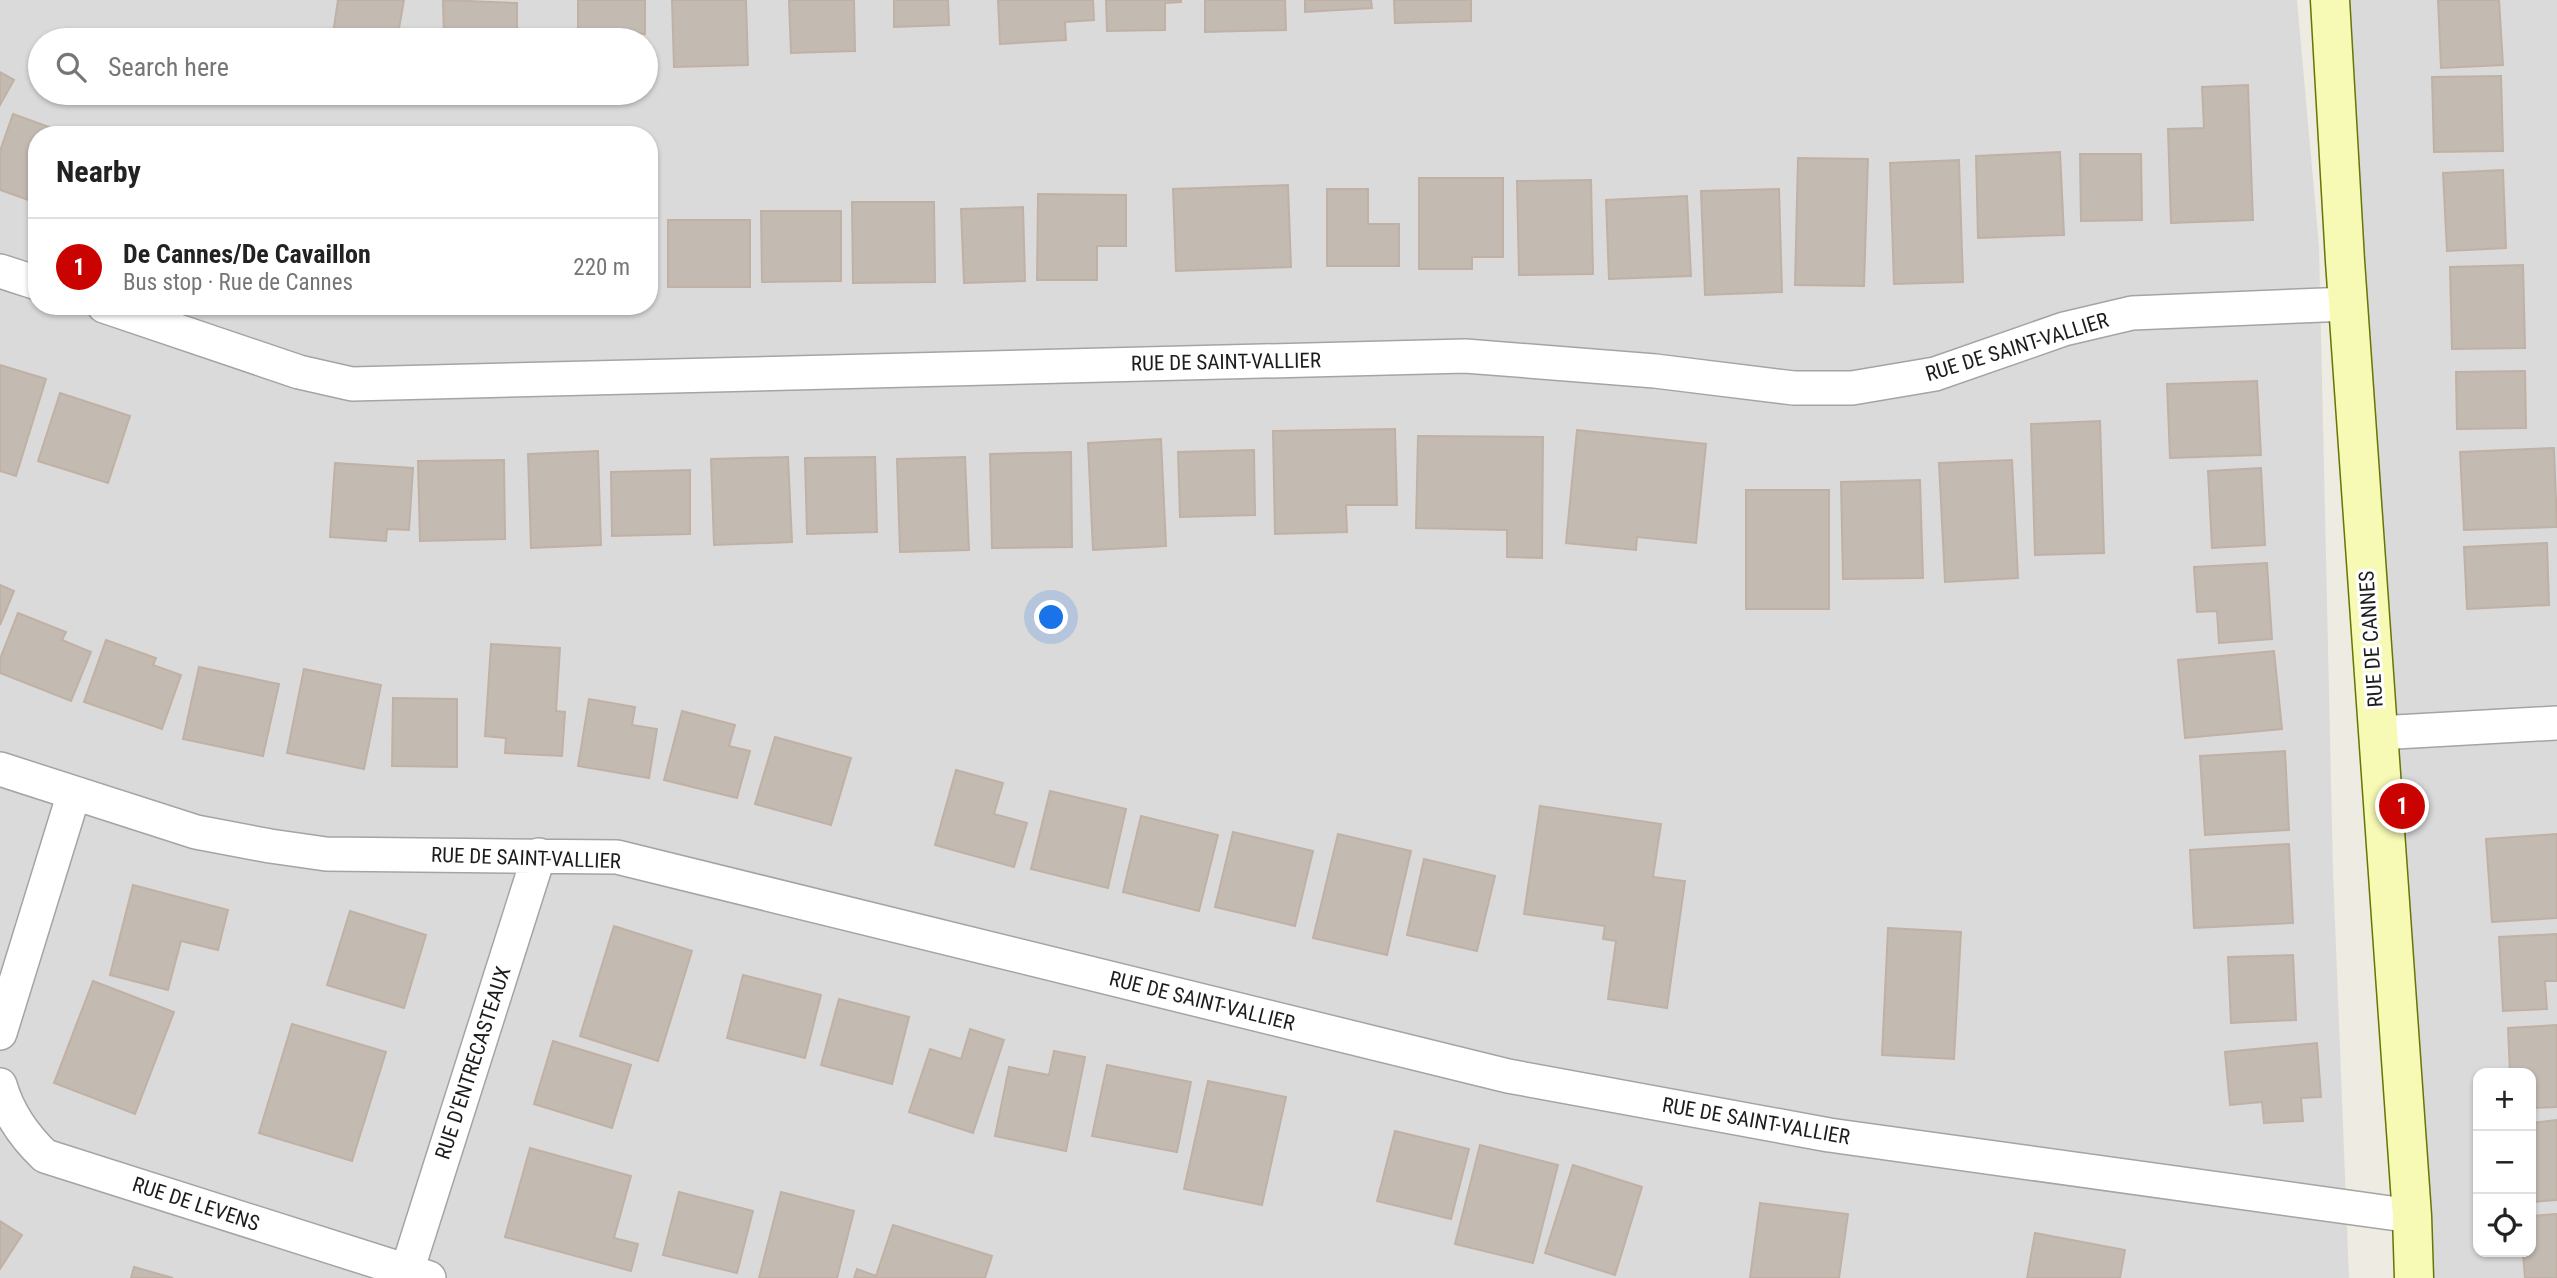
<!DOCTYPE html>
<meta charset="utf-8">
<style>
:root{--surface:#fff;--page:#f2f2f2;--text:#222;--muted:#767676;--line:#e0e0e0;--accent:#ca0300}
body{margin:0;font-family:"Roboto Condensed",sans-serif;background:var(--page);color:var(--text)}
.controls{position:absolute;right:21px;bottom:21px;display:grid;overflow:hidden;border-radius:14px;box-shadow:0 2px 5px #0004}
.controls button{width:63px;height:63px;display:grid;place-items:center;padding:0;border:0;border-bottom:2px solid var(--line);background:var(--surface);color:var(--text);font:35px sans-serif}
.you{position:absolute;left:1052px;top:618px;width:24px;height:24px;margin:-18px;border:5px solid #fff;border-radius:50%;background:#1a73e8;box-shadow:0 0 0 10px #1a73e833}
.badge{display:grid;place-items:center;width:46px;height:46px;border-radius:50%;background:var(--accent);color:#fff;font-size:23px;font-weight:700}
.pin{position:absolute;translate:-50% -50%;border:4px solid #fff;box-shadow:0 2px 7px #0006}
.list{margin:0;padding:0;list-style:none}
h2{display:flex;justify-content:space-between;align-items:center;height:91px;margin:0;padding:0 28px;font-size:30px}
h2 small{font-size:23px;font-weight:400;color:var(--muted)}
.list li{display:grid;grid-template-columns:46px 1fr auto;gap:21px;align-items:center;box-sizing:border-box;height:98px;padding:0 28px;border-top:2px solid var(--line)}
.list b{display:block;font-size:26px;white-space:nowrap}
.list p{margin:0;font-size:23px;white-space:nowrap;color:var(--muted)}
.list em{font-size:23px;font-style:normal;color:var(--muted)}
.icon{flex:none;width:38px;height:38px;fill:none;stroke:currentColor;stroke-width:2;stroke-linecap:round;stroke-linejoin:round}
.map{position:relative;flex:none;width:2557px;height:1278px;overflow:hidden}
.search{position:absolute;background:var(--surface);box-shadow:0 2px 5px #0004;left:28px;top:28px;width:630px;height:77px;display:flex;align-items:center;gap:18px;box-sizing:border-box;padding:0 24px;border-radius:38px;color:var(--muted);font-size:26px}
.panel{position:absolute;background:var(--surface);box-shadow:0 2px 5px #0004;left:28px;top:126px;width:630px;height:189px;border-radius:28px}
.map>svg:first-child{display:block}
.residential{fill:#dbdada;fill-rule:evenodd}
.building{fill:#c3bab2;stroke:#c0b1a4;stroke-width:2}
.lines{fill:none;stroke-linecap:round;stroke-linejoin:round}
.street-casing{stroke:#a4a4a4;stroke-width:36}
.secondary-casing{stroke:#667503;stroke-width:41}
.street{stroke:#fff;stroke-width:33}
.secondary{stroke:#f6fab4;stroke-width:38}
.labels{text-anchor:middle;stroke-width:6;stroke-linejoin:round;paint-order:stroke}
.street-label{font-size:21px;fill:#1d1d1d;stroke:#fff}
</style>
<div class="map">
<svg width="2557" height="1278" viewBox="0 0 2557 1278">
<rect width="100%" height="100%" fill="#eeebe2"/>
<!-- residential -->
<path class="residential" d="M0,0H2297L2319,246L2333,871L2349,1278H0ZM40,40H646V93H40ZM37,135H649V306H37Z
M2330,0H2557V1278H2414ZM2478,1073H2531V1252H2478Z"/>
<!-- building -->
<path class="building" d="M338,0H404L397,40H332Z
M443,0L517,3V40H444Z
M578,0H645V34H578Z
M672,0H746L748,65L674,67Z
M789,0H854L855,51L791,53Z
M894,0H948L949,25L894,27Z
M998,0H1093L1094,20L1065,22L1066,40L1000,44Z
M1106,0H1181V2L1165,3V30L1107,31Z
M1205,0H1285L1286,30L1205,32Z
M1305,0H1371L1372,8L1305,12Z
M1394,0H1471V21L1395,23Z
M2438,0H2499L2503,65L2441,68Z
M0,72L14,80L0,105Z
M2501,76L2503,151L2434,152L2432,77Z
M2248,85L2253,220L2171,223L2168,129L2204,128L2202,87Z
M13,114L71,135H37V203L0,190V151Z
M2060,152L2064,235L1978,238L1976,156Z
M2080,154H2141L2142,220L2081,221Z
M1798,158L1868,159L1864,286L1795,285Z
M1959,160L1963,282L1894,284L1890,163Z
M2503,170L2506,248L2447,251L2443,173Z
M1419,178H1503V257H1472V269H1419Z
M1591,180L1593,274L1519,275L1517,181Z
M1288,185L1291,267L1176,271L1173,189Z
M1327,189H1368V224H1399V266H1327Z
M1779,189L1782,292L1705,295L1701,191Z
M1038,194L1126,195V246H1097V280H1037Z
M1687,196L1691,276L1609,279L1606,200Z
M852,202H934L935,282L853,283Z
M1023,207L1025,281L964,283L961,209Z
M761,211H841V281L762,282Z
M668,220H750V287H668Z
M649,240H652V289H649Z
M2523,265L2525,348L2452,349L2450,267Z
M0,365L46,379L16,476L0,471Z
M2525,371L2526,428L2457,429L2456,372Z
M2257,381L2261,455L2170,458L2167,384Z
M60,393L130,416L108,483L38,461Z
M2100,421L2104,553L2035,555L2031,424Z
M1395,429L1397,505H1346L1347,532L1275,534L1273,431Z
M1577,430L1706,444L1696,543L1637,537L1636,550L1566,543Z
M1418,436L1543,437L1542,558L1507,557V530L1416,528Z
M1161,439L1166,546L1093,550L1088,443Z
M2554,448L2557,527L2464,530L2460,452Z
M1254,450L1255,515L1180,517L1178,452Z
M598,451L601,545L531,548L528,454Z
M1071,452L1072,547L992,548L990,454Z
M788,457L792,542L714,545L711,459Z
M875,457L877,532L807,534L805,458Z
M965,457L969,550L900,552L897,459Z
M504,460L505,539L420,541L418,461Z
M2012,460L2018,578L1945,582L1939,463Z
M335,463L413,468L409,530L387,529L386,541L330,537Z
M2261,468L2265,545L2212,548L2208,471Z
M690,470V534L612,536L611,472Z
M1920,480L1923,578L1843,579L1841,482Z
M1746,490H1829V609H1746Z
M2547,543L2549,605L2467,609L2464,547Z
M2267,563L2272,639L2219,643L2217,611L2197,612L2194,567Z
M0,585L14,591L0,625Z
M18,613L66,632L62,640L91,652L71,701L0,673V659Z
M106,640L156,658L153,665L181,675L162,729L84,702Z
M491,644L560,648L556,711L565,712L562,756L505,753L506,738L485,736Z
M2274,651L2282,729L2185,738L2178,660Z
M199,667L279,684L263,756L183,739Z
M304,669L381,685L364,769L287,753Z
M393,698L457,699V767L392,766Z
M589,699L635,707L632,725L657,729L649,778L578,766Z
M682,711L735,725L729,746L750,751L737,798L664,780Z
M775,737L851,758L831,825L755,804Z
M2285,751L2289,830L2205,835L2200,756Z
M956,770L1003,783L994,814L1027,823L1014,867L935,845Z
M1050,791L1126,809L1108,888L1031,869Z
M1540,806L1661,824L1653,877L1685,881L1667,1008L1608,999L1616,941L1603,939L1605,926L1524,914Z
M1141,816L1218,835L1199,911L1123,892Z
M1233,832L1313,851L1295,926L1215,907Z
M1338,834L1411,851L1387,955L1313,938Z
M2557,834V918L2492,922L2486,839Z
M2289,844L2293,923L2194,928L2190,850Z
M1424,859L1495,876L1477,951L1407,935Z
M133,885L228,910L218,950L181,941L168,990L110,975Z
M350,911L426,935L404,1008L327,985Z
M614,926L692,951L658,1061L580,1036Z
M1888,928L1961,932L1954,1059L1882,1055Z
M2557,934V981H2545L2547,1009L2503,1011L2499,937Z
M2293,955L2296,1020L2231,1023L2228,957Z
M743,975L821,995L805,1058L727,1038Z
M93,981L174,1012L135,1114L54,1083Z
M839,999L909,1017L892,1084L821,1065Z
M292,1024L386,1052L352,1161L259,1133Z
M2557,1025V1107L2531,1108V1073H2510L2508,1028Z
M970,1029L1004,1040L973,1133L909,1112L930,1049L961,1059Z
M553,1041L631,1065L612,1128L534,1104Z
M2317,1043L2321,1097L2301,1098L2303,1121L2264,1123L2262,1102L2230,1105L2225,1052Z
M1054,1051L1085,1057L1066,1151L995,1136L1009,1067L1049,1075Z
M1107,1065L1191,1082L1177,1152L1092,1136Z
M1208,1081L1286,1097L1262,1205L1184,1189Z
M2557,1120V1200L2531,1202V1123Z
M1395,1131L1469,1149L1451,1219L1377,1201Z
M1480,1145L1558,1165L1533,1263L1455,1244Z
M530,1148L631,1176L614,1238L638,1244L631,1271L505,1237Z
M1573,1165L1642,1187L1615,1275L1545,1253Z
M679,1192L753,1211L737,1273L663,1255Z
M781,1192L854,1211L837,1278H759Z
M1760,1203L1848,1214L1839,1278H1750Z
M2557,1214V1278H2525L2523,1252H2531V1216Z
M0,1221L22,1235L0,1269Z
M893,1225L992,1256L985,1278H854L857,1269L876,1276Z
M2035,1233L2125,1250L2120,1278H2027Z
M134,1267L173,1278H131Z"/>
<g class="lines">
<defs>
<path id="street" d="M0,271L37,283
M104,306L299,372L352,384L1465,356L1655,371L1794,388H1852L1935,374L2064,329L2132,313L2348,304
M2378,733L2557,723
M0,769L196,832L270,846L326,854L617,857L1508,1076L1829,1135L2412,1216
M0,1033L74,793
M0,1085C8,1113 24,1136 45,1156L429,1278
M407,1271L539,855"/>
<path id="secondary" d="M2330,0L2345,261L2412,1216L2414,1278"/>
</defs>
<!-- street casing -->
<use href="#street" class="street-casing"/>
<!-- secondary casing -->
<use href="#secondary" class="secondary-casing"/>
<!-- street -->
<use href="#street" class="street"/>
<!-- secondary -->
<use href="#secondary" class="secondary"/>
</g>
<g class="labels">
<!-- street labels -->
<g class="street-label">
<text transform="translate(2017 347) rotate(-17)" y="7">RUE DE SAINT-VALLIER</text>
<text transform="translate(1226 362) rotate(-1)" y="7">RUE DE SAINT-VALLIER</text>
<text transform="translate(2371 639) rotate(-94)" y="7">RUE DE CANNES</text>
<text transform="translate(526 858) rotate(2)" y="7">RUE DE SAINT-VALLIER</text>
<text transform="translate(1202 1001) rotate(14)" y="7">RUE DE SAINT-VALLIER</text>
<text transform="translate(473 1063) rotate(-72)" y="7">RUE D'ENTRECASTEAUX</text>
<text transform="translate(1756 1121) rotate(10)" y="7">RUE DE SAINT-VALLIER</text>
<text transform="translate(196 1204) rotate(18)" y="7">RUE DE LEVENS</text>
</g>
</g>
</svg>
<div class="controls">
<button>+</button>
<button>−</button>
<button><svg class="icon" aria-label="locate" viewBox="0 0 24 24"><circle cx="12" cy="12" r="6"/><path d="M12 2v4M12 18v4M2 12h4M18 12h4"/></svg></button>
</div>
<div class="you"></div>
<div class="pin badge" style="left:2402px;top:806px">1</div>
<div class="search"><svg class="icon" aria-label="search" viewBox="0 0 24 24"><circle cx="10" cy="10" r="6"/><path d="M15 15l6 6"/></svg>Search here</div>
<section class="panel">
<h2>Nearby<small></small></h2>
<ul class="list">
<li><span class="badge">1</span><div><b>De Cannes/De Cavaillon</b><p>Bus stop · Rue de Cannes</p></div><em>220 m</em></li>
</ul>
</section>
</div>
